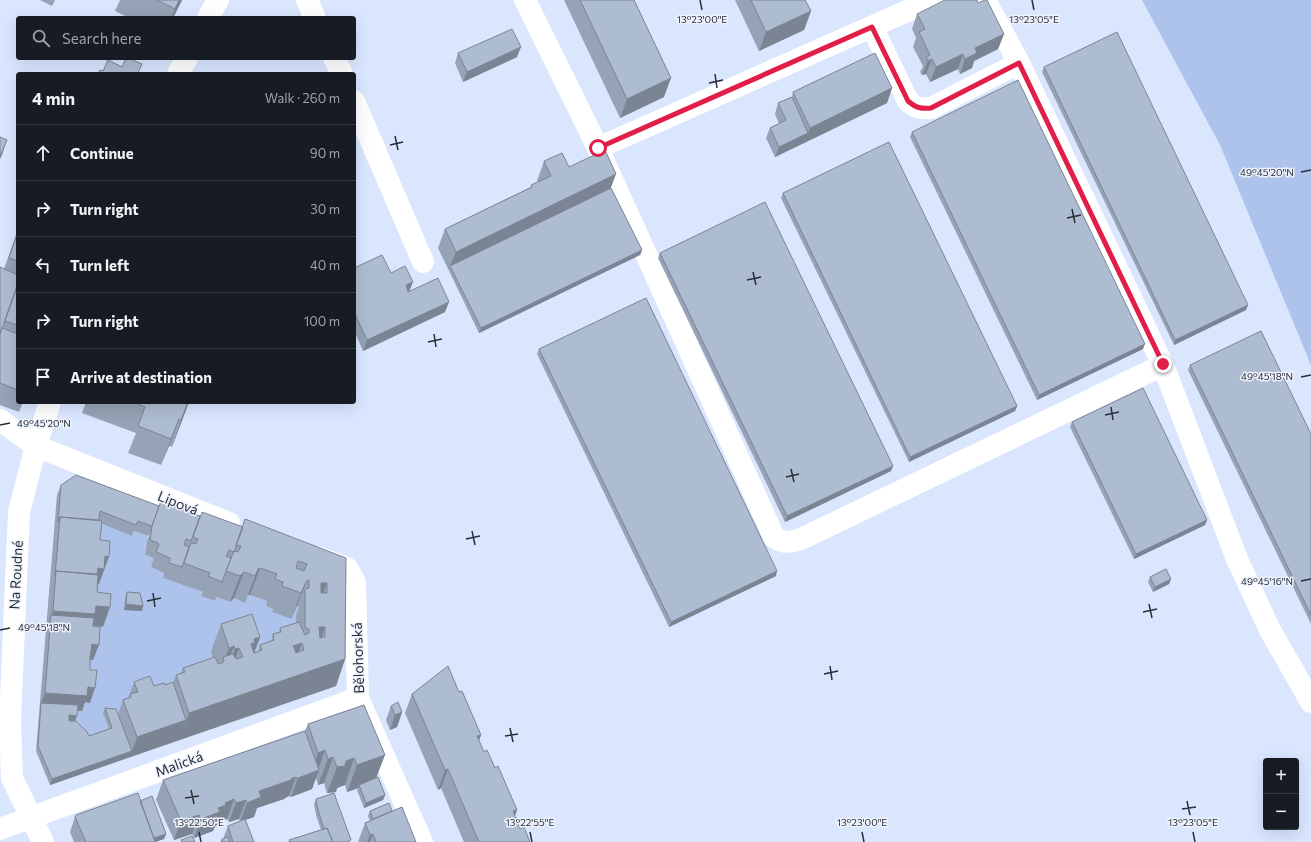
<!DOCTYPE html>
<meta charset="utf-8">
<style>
:root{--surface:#171b24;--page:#242831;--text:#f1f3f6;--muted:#9ea1a6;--line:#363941}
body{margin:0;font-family:Commissioner,sans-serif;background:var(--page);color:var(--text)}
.controls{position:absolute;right:12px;bottom:12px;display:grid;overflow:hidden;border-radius:4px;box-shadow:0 4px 16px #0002}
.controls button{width:36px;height:36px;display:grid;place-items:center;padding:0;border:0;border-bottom:1px solid var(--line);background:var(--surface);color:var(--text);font:20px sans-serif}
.stop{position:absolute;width:12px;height:12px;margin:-9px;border:3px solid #e11d48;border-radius:50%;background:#fff}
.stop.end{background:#e11d48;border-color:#fff;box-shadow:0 1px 4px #0008}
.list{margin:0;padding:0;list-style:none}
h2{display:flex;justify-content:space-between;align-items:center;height:52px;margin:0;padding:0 16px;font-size:17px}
h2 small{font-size:13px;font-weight:400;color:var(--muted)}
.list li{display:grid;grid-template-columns:26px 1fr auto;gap:12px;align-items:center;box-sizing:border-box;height:56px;padding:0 16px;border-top:1px solid var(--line)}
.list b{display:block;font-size:15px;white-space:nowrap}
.list em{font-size:13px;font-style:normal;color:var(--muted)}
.icon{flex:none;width:22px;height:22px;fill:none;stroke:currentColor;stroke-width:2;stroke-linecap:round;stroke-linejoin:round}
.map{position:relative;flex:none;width:1311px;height:842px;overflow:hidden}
.search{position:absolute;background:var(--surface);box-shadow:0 4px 16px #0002;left:16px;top:16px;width:340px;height:44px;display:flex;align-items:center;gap:10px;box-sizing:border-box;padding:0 14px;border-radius:4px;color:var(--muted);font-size:15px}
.panel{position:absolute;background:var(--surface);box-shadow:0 4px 16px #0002;left:16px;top:72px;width:340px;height:332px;border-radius:4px}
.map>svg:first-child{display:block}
.green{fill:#adc3eb}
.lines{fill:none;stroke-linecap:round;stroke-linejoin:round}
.minor{stroke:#fff;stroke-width:22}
.wall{fill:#96a2b5;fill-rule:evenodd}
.shaded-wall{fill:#7a8493}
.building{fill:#aebcd2;stroke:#7a8493;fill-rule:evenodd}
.route{stroke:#e11d48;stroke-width:5}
.ticks{fill:none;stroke:#292e37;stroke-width:1.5}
.labels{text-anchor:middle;stroke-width:3;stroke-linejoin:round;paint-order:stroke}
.street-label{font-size:14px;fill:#292e37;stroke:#eef3fd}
.ticks-label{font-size:10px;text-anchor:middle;fill:#292e37;stroke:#eef3fd;stroke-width:3;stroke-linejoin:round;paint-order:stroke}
</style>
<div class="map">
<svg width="1311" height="842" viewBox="0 0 1311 842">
<rect width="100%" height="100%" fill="#d9e6fe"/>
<!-- green -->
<path class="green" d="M1142,0H1311V365L1220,145Z
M96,522L132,535L134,531L148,536L145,555L153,558V560L151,567L164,573L163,578L203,592L202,596L215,601L217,597L230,602L234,598L245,603L248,595H250L267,601L266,606L273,609L272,612L291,619L297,606L299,607L296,615V654L219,674L110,733L87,742L67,720L86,659L93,660L89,625L103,626L90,611L95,555Z"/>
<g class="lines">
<!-- minor -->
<path class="minor" d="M307,0L315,18
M525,0L598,148L774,537C783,544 791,542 801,539L1163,365L1237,559L1270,630L1311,702
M985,0L1019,63L1163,365
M208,18L218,0
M872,27L908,101C916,108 921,109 931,108L1019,63
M334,58L342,74
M178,74L187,58
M354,101L423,262
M598,148L932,0
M0,420L36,446L229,523
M317,557L347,568L355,582L358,698L422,842
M0,829L358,698
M43,842L12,778L10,721L19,512L36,446L50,402"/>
</g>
<!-- wall -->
<path class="wall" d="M40,0H55L52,6Z
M120,0H182L173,18H129L115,11Z
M564,0H634L664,97L620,118Z
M735,0H805L811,11L804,30L759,51Z
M978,3L1004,34L998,49L974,61L972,68L960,74L958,69L930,82L926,74L922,75L920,72L923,66L913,47L916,38L912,29L917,14Z
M458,53L517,57L463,82L455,63Z
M1044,67L1246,310L1174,345L1042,72Z
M892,88L887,103L775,157L766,138L770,128L779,124L775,114L778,103L792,97L793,92Z
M912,132L1143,349L1037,400L910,137Z
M544,161L569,167L611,188L642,250L640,255L479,333L438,248L445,229L531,187V185L538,182L537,181Z
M783,193L1017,406L1015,411L909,462L781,198Z
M18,229V402H23L19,412L0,405V267L4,269Z
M660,253L893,466L891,471L785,522L658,258Z
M354,268L391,273L409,291L445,312L363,351L354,330Z
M539,349L776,576L669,627L537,354Z
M1190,365L1311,434V624L1188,370Z
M86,402H189L172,447L169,446L161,465L128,453L136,433L82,413Z
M1072,422L1207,520L1205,525L1134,559L1070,427Z
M61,485L159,506L243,527L346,558L345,659L336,686L50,785L36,751L57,495ZM102,524L132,536L134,531L148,536L150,533L147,541L145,555L153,558V560L151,567L164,573L163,578L203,592L201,596L215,601L217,597L230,602L234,598L245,603L248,595H250L267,601L266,606L273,609L272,612L291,619L297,606L299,607L296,615V623L280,628L279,632L273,634L271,641L260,645L258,652L254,653L260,637L221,624L211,651L213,658L183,668L181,673L176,675L173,682L165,685L154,686L134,682L128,698L123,700L118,714L105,708L103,713L109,729L89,736L75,721L77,711H82L85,702L90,703V660H93V625L103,627L97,592L98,584H99L103,572L100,540Z
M1150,577L1171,579L1169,584L1153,592L1148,582Z
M127,592L143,606L142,611L124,610L125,597Z
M459,692L481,735L479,740L484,752L495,768L517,810L515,816L520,829L530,842H464L441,788L438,790L405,713L412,694Z
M364,705L376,778L385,795L383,800L364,808L357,790L358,788L347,792L345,785L337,788L336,792L327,793L324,783L318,785L316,778L312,789L291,797L289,796L285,798L284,799L257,808L254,817L245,820L254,842H220L222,839L224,838V836L228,826L240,822L239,819L229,822L227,819L220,821L219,824L215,826L213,831L194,838L192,834L174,840L156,800L163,780L305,731L308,724Z
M391,706L402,712L397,727L390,730L386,720Z
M316,799L350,842H289V840L321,830L316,815L314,804Z
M140,801L166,834L164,839L155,842H74L70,832L75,817Z
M370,811H392L416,842H358L365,823L370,821L368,816Z"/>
<!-- shaded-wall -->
<path class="shaded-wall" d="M179,0H182L173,18H171Z
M811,11L804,30L759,51L766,32Z
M1004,34L998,49L974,61L972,68L960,74L965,59L975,48Z
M521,47L517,57L463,82L467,72Z
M963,54L958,69L930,82L936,67Z
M932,59L926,74L922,75L928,61Z
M671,78L664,97L620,118L627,99Z
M892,88L887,103L775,157L779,147L808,133L810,128Z
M7,140L2,155L0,159V156Z
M616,174L609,193L450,266L456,252Z
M642,250L640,255L479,333L481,328Z
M413,282L409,292L402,296L406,285Z
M449,302L445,312L363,351L367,340Z
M1248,305L1246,310L1174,345L1175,340Z
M1145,344L1143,349L1037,400L1039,395Z
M188,402H189L172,447L181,420Z
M1017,406L1015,411L909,462L910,457Z
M179,419L169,446L161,465L171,439Z
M893,466L891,471L785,522L787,516Z
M1207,520L1205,525L1134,559L1136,554Z
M105,556L109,557L99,584L95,583L98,568Z
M260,568L250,595H248L245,603L258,569Z
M777,571L776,576L669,627L671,622Z
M244,572L234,598L230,602L240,576Z
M1171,579L1169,584L1153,592L1155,587Z
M307,580L297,606L291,619L301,593Z
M321,583H327L317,609Z
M126,604L143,606L142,611L124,610Z
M96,606L110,607L103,627L91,625L51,615L46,630L53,611Z
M319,627H325L316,654Z
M260,637L250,664L251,644L254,639Z
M302,643L292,670L293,646Z
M92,644L99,645L93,660L86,659Z
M234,646L224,672V661L229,648Z
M239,648L230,674L226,676L235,649Z
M345,659L336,686L179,740L189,713Z
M88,687L95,688L90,703L85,702L82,711L41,708V703L45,693Z
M402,712L397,727L390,730L395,715Z
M69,715L77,716L75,721L67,720Z
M186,720L179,740L130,757L137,737Z
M481,735L474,754L477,736Z
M325,750L318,770H319L312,789L291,797L298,778L311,773L318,753Z
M132,751L130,757L50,785L52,779Z
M385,755L375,781L359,785L358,788L347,792L357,765Z
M333,757L324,783L318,785L328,759Z
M354,758L345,785L337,788L336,792L327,793L337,767L346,761Z
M448,769L441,788L438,790L445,770Z
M296,777L289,796L285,798L284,799L257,808L254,817L240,822L247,803L259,791Z
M385,795L383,800L364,808L366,803Z
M234,799L227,819L220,821L219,824L215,826L213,831L194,838L201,819L218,808L225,803Z
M246,800L239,819L229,822L236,803Z
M517,810L510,829L513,811Z
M199,815L192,834L174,840L181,821Z
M166,834L164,839L155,842L147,840Z
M373,834L370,842H367L370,835Z"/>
<!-- building -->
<path class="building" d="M157,0H179L175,9Z
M580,0H634L671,78L627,99Z
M751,0H805L811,11L766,32Z
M945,0H977L978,3L985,0H987L1004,34L975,48L977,53L965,59L963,54L936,67L932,59L928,61L926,57L930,55L919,32L925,29L917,14Z
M512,29L521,47L467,72L458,53Z
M1117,32L1248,305L1175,340L1044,67Z
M875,53L892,88L810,128L793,92Z
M126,58H128L142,64L138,73L139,74H98L100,70L103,71L108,60L122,67Z
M1018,80L1145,344L1039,395L912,132Z
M792,97L808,133L779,147L770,128L786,120L778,103Z
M0,137L7,140L0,156Z
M889,142L1017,406L910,457L783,193Z
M605,150L616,174L456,252L445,229L532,187L531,185L551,176L544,161L562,153L569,167Z
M611,188L642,250L481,328L450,266Z
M765,202L893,466L787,516L660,253Z
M18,231V261L9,258Z
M382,255L391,273L405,266L413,282L406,285L408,292L438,278L449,302L367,340L354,312V268Z
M0,267L18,275V283L0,334Z
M18,284V325L5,321Z
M646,298L777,571L671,622L539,349Z
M2,328L18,334V390L0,383V334Z
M1261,331L1311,434V615L1190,365Z
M1143,388L1207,520L1136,554L1072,422Z
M133,402H188L181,420L179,419L171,439L138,426L145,407Z
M76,475L159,506L152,526L138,521L136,525L100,511L99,520L60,517L58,522L61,485Z
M161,501L200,516L191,541L186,539L184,545L189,547L182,567L169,563L170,558L156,552L159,545L158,543L150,540L152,526Z
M202,512L243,527L234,552L229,550L226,556L231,558L222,582L208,576L210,573L184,563L191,543L196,544L198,539L193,537Z
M60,517L102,521L100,540L110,541L109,557L105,556L104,569L98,568L97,574L56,571L55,576Z
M245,519L346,558L345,659L189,713L176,675L185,672L183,668L215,657L218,664L224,662L223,657L233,654L236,659L243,657L239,648L235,649L234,646L229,648L221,624L252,614L260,637L254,639L255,642L251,644L254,653L262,650L260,645L274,640L273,634L281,632L280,628L299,622L305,635L309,633V629L305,628V589L309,588V580H307L301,593L282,586L283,582L275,579L277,574L260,568L258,569L255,576L244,572L240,576L226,571L234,551L238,552L241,546L236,545ZM298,561L307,564L304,571L296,568ZM321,583H327V593H321ZM319,627H325V637L320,638ZM302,643L304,650L296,653L293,646Z
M1166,569L1171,579L1155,587L1150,577Z
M56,571L98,575L97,592L111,594L110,607L96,606L95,614L53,611Z
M127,592L140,593L143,606L126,604Z
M51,615L94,618L93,626L100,627L99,645L92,644L90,657V670H97L95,688L88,687L87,696L45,693Z
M448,666L459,692L462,691L481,735L477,736L484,752L487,750L495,768L498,766L517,810L513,811L520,829L524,827L530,842H479L448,769L445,770L412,694Z
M150,676L154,686L164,683L165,685L173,682L186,720L137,737L123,700L131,697L130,694L138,692L134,682Z
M398,702L402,712L395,715L391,706Z
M41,703L78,705L77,716L69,715V721H76L87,732L89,736L112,728L105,708L116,709L132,751L52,779L38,746Z
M364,705L385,755L357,765L354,758L346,761L345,766L337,767L333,757L328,759L325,750L318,753L308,724Z
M305,731L319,770L298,778L296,777L292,778L291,780L259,791L261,797L247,803L246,800L236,803L234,799L225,803L226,805L218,808L220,812L201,819L199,815L181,821L163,780Z
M378,777L385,795L366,803L359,785Z
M138,793L155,842H86L75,817L76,815Z
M334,793L351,840L347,842H333L327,828L324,829L318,810L316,799Z
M152,796L166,834L154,838L140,801Z
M389,803L392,811L373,819L370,811Z
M402,807L416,842H376L373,834L370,835L365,823Z
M245,819L254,842H233L228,826Z
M327,828L333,842H290L289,840Z
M192,836L195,842H182L181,840Z
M228,837L230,842H223L222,839Z"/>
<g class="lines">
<!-- route -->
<path class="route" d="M598,148L872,27L908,101C916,108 921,109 931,108L1019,63L1163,364"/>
</g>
<!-- ticks -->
<path class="ticks" d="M700,0L702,10M1032,0L1034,10M715,74L717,88M709,83L723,80M395,136L398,150M390,145L403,142M1301,172L1311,170M1072,209L1075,223M1067,218L1081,215M753,272L756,285M747,280L761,277M434,334L436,347M428,342L442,339M1301,377L1311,375M1111,407L1113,420M1105,415L1119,412M0,425L10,423M791,469L794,482M786,477L799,474M472,531L475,545M466,539L480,536M1301,581L1311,579M153,593L155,607M147,601L161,598M1149,604L1152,618M1143,612L1157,609M0,630L10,628M830,666L832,680M824,674L838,671M510,728L513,742M505,736L518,734M191,790L194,804M185,798L199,796M1187,801L1190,815M1182,809L1196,807M199,832L201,842M530,832L532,842M862,832L864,842M1193,832L1195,842"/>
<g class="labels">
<!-- street labels -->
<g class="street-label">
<text transform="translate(178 503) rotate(22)" y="5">Lipová</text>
<text transform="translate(16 575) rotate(-87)" y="5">Na Roudné</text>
<text transform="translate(358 658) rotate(-92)" y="5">Bělohorská</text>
<text transform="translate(179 764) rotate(-20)" y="5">Malická</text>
</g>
</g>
<g class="ticks-label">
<text x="702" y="23">13°23'00"E</text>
<text x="1034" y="23">13°23'05"E</text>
<text x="1267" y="176">49°45'20"N</text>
<text x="1267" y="380">49°45'18"N</text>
<text x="44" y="427">49°45'20"N</text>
<text x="1267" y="585">49°45'16"N</text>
<text x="44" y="631">49°45'18"N</text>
<text x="199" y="826">13°22'50"E</text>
<text x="530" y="826">13°22'55"E</text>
<text x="862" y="826">13°23'00"E</text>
<text x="1193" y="826">13°23'05"E</text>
</g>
</svg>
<div class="controls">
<button>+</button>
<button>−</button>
</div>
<div class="stop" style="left:598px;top:148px"></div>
<div class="stop end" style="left:1163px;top:364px"></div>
<div class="search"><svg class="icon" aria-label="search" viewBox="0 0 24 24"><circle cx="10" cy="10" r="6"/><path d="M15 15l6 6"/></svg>Search here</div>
<section class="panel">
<h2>4 min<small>Walk · 260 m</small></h2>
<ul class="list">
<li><svg class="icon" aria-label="ahead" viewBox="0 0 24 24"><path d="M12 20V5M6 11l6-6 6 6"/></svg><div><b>Continue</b></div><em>90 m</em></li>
<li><svg class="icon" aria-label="right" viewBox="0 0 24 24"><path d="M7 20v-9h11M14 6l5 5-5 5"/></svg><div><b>Turn right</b></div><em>30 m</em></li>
<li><svg class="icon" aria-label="left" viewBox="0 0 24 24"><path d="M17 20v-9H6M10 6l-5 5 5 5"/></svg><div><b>Turn left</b></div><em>40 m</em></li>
<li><svg class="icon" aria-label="right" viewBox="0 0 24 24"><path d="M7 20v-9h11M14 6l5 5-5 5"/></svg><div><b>Turn right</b></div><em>100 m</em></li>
<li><svg class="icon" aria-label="arrive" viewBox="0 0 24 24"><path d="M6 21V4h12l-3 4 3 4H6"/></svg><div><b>Arrive at destination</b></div></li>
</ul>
</section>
</div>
